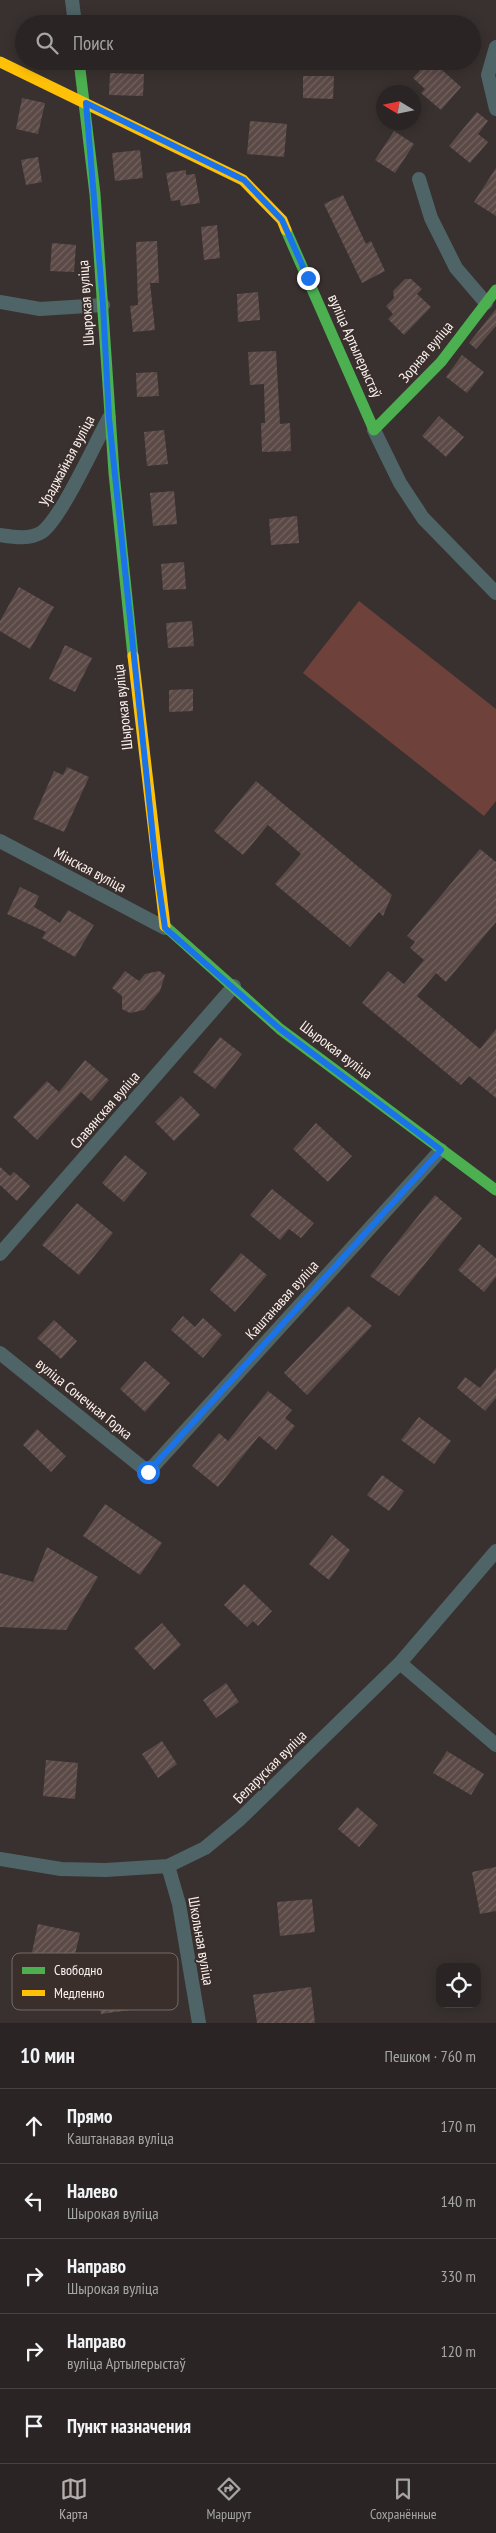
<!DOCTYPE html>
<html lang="ru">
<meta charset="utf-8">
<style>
:root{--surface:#2a2524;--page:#363131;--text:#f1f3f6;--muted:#a5a5a6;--line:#464241;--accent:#b6aead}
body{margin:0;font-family:"PT Sans Narrow",sans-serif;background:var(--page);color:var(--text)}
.controls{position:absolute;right:15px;bottom:15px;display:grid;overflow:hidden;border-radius:10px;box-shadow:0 2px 12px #0003}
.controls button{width:45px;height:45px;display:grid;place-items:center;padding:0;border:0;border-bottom:1px solid var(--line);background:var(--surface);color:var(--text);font:25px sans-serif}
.compass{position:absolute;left:376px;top:85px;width:45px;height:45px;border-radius:50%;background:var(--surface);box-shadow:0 2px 12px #0003;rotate:280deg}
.stop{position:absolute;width:15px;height:15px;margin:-11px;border:4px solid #1a73e8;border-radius:50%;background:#fff}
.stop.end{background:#1a73e8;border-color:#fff;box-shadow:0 1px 5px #0008}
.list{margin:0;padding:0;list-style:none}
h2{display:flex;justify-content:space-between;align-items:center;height:65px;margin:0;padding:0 20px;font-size:21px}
h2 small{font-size:16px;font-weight:400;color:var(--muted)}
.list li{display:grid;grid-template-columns:32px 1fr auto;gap:15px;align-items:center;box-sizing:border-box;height:75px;padding:0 20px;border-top:1px solid var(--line)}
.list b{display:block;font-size:19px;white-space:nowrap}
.list p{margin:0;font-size:16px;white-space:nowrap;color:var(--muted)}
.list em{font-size:16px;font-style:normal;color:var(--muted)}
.icon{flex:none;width:28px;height:28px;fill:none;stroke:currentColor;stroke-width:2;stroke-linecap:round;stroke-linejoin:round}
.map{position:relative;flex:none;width:496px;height:2023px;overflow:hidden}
.search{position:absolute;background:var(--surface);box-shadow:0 2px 12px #0003;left:15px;right:15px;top:15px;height:55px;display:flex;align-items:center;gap:12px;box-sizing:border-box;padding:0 18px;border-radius:28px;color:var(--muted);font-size:19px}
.sheet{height:440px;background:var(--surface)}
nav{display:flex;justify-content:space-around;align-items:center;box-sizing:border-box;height:70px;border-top:1px solid var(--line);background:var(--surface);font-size:14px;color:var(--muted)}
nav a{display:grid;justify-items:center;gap:2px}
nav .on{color:var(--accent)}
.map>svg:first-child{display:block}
.pitch{fill:#6e423b}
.building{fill:url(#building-hatch)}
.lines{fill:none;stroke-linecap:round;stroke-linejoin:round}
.street{stroke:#4f6467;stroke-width:14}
.fast{stroke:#4caf50;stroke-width:11}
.slow{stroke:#ffc107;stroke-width:11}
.route{stroke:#1a73e8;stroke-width:6}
.labels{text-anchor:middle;stroke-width:4;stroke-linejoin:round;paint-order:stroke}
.street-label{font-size:15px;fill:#faf2f0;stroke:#3b2f2c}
.key{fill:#3b2f2c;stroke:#746a67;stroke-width:1}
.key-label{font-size:14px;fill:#faf2f0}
</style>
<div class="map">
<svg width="496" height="2023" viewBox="0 0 496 2023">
<defs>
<pattern id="building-hatch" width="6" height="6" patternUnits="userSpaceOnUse" patternTransform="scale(1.25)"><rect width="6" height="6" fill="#5b4946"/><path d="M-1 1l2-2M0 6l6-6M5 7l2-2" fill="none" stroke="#736461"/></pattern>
</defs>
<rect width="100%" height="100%" fill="#383130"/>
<!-- pitch -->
<path class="pitch" d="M359,601L496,709V801L484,816L303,673Z"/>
<!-- building -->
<path class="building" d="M428,61H432L461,87L441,110L421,93L425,89L413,78Z
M110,73L144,74L143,96L109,95Z
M303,76H334L333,99L303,98Z
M22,98L45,103L38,134L16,129Z
M477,112L488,121L478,134L488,142L470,163L449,146Z
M250,121L287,124L284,157L247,154Z
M394,131L414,144L395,173L375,160Z
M140,150L143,178L115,181L112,153Z
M38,157L42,182L26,185L21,160Z
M496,168V216L474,202Z
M186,170V175L195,174L200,203L181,206L180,200L171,201L166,173Z
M343,195L366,244L371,241L385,271L362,283L324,204Z
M217,225L220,258L204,260L201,227Z
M157,241L159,283H150L155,330L133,332L130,306L138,305L136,242Z
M52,243L76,245L74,272L50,271Z
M405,279H411L422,289L417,294L431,307L404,335L388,319L393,314L386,306L394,298L393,291Z
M258,292L260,320L238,322L237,294Z
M496,309V326L476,349L469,343Z
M276,351L280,424L290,423L291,451L262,452L261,423H265L264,384L250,385L248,352Z
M462,355L484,372L467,393L446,377Z
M157,372L159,396L137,397L136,373Z
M439,416L464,437L446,457L422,436Z
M164,430L168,464L147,466L144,432Z
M174,491L177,524L153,526L150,493Z
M297,516L299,543L271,545L269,519Z
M184,562L186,589L163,590L161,564Z
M19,587L54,607L30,649L0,631V621Z
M192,621L194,646L168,648L166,623Z
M65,645L92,658L75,692L49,679Z
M193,689V711L169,712V690Z
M67,767L89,777L64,832L33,819L54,771L63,775Z
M256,781L392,895L383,916L379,912L350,947L275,884L301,854L268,825L243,855L214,831Z
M480,849L496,862V922L446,982L436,973L417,996L480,1049L496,1029V1098L469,1076L461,1085L362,1003L388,971L404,984L424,960L410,948L415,942L407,936Z
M20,887L39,896L34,907L60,923L68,910L94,925L75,957L42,938L46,932L7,914Z
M125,971L139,981L145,974L159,971L165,975L160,991L144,1010L130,1013L122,1009V996L112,988Z
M220,1037L242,1054L215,1089L193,1072Z
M85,1060L109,1080L91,1101L81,1092L37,1140L13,1117L47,1081L59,1092Z
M181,1096L200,1115L174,1141L155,1122Z
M316,1123L352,1156L328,1182L293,1149Z
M125,1155L147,1173L124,1202L102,1183Z
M0,1167L10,1176L14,1172L30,1186L17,1201L0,1185Z
M272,1189L314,1223L301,1238L289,1229L280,1240L250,1215Z
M435,1195L462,1218L399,1296L370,1276Z
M77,1203L113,1233L79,1275L42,1245Z
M479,1244L496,1258V1277L484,1292L458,1270Z
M241,1253L267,1275L235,1312L210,1290Z
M348,1306L372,1326L307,1395L284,1373Z
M183,1316L195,1327L203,1318L222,1335L203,1358L171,1330Z
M54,1320L77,1341L61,1359L37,1338Z
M145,1361L170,1383L145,1412L120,1389Z
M496,1368V1398L485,1411L457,1388L465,1377L480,1388Z
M268,1391L292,1410L285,1418L295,1426L276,1450L259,1436L218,1487L192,1466L219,1433L228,1441Z
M419,1417L451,1441L434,1464L401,1440Z
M37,1429L66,1456L51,1472L23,1445Z
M382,1475L404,1491L389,1511L367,1495Z
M105,1504L162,1543L140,1575L83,1536Z
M332,1535L350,1550L329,1580L309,1564Z
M47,1547L98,1577L66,1630L0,1627V1573L33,1582Z
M244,1584L272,1611L258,1626L253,1621L247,1627L224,1605Z
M162,1623L181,1645L154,1670L134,1648Z
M226,1683L239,1702L216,1718L203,1700Z
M162,1741L177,1764L158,1778L142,1754Z
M447,1751L484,1774L471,1795L433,1773Z
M46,1760L78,1763L75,1799L43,1796Z
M357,1807L378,1825L359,1847L338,1829Z
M496,1867V1911L480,1914L472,1872Z
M312,1899L315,1932L280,1936L277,1902Z
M38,1924L80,1933L72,1967L31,1957Z
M132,1965L137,2009L101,2014L94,1970Z
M311,1987L315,2023H257L253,1995Z"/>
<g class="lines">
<!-- street -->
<path class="street" d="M72,0L75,24
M496,47L488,75L496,109
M419,179L431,218L456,268L486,303
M0,302L40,309L103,305
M374,430L400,483L423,518L496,593
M0,535C13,537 30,540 42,532C62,517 95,443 109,418
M0,841L165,928
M0,1254L234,986
M0,1353L148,1472L441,1150
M400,1663L496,1745
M0,1859L61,1869L106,1870L168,1866L205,1848L240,1819L400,1663L496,1551
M168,1866L179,1904L199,2023"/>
<!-- fast -->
<path class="fast" d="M79,61L95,194L114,473L133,656
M286,230L374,430L441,362L496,290
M165,926L280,1029L496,1190"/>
<!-- slow -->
<path class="slow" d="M0,62L243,180L282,220L286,230
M133,656L165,926"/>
</g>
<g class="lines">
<!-- route -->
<path class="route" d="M148,1472L441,1150L280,1029L165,928L156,866L109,418L103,305L86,103L244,180L282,220L308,278"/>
</g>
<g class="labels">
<!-- street labels -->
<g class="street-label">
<text transform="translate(86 303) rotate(-94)" y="5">Шырокая вуліца</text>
<text transform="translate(355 346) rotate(66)" y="5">вуліца Артылерыстаў</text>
<text transform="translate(426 352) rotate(-50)" y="5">Зорная вуліца</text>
<text transform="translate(67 461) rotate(-62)" y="5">Ураджайная вуліца</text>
<text transform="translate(123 707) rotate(-96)" y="5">Шырокая вуліца</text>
<text transform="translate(90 870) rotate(28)" y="5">Мінская вуліца</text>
<text transform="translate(336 1050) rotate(37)" y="5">Шырокая вуліца</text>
<text transform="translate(105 1110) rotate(-49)" y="5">Славянская вуліца</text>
<text transform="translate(282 1300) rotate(-48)" y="5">Каштанавая вуліца</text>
<text transform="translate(84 1399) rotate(39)" y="5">вуліца Сонечная Горка</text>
<text transform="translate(270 1767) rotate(-45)" y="5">Беларуская вуліца</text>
<text transform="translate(201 1941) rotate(80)" y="5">Школьная вуліца</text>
</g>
</g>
<!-- legend -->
<rect x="12" y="1953" width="166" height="57" rx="8" class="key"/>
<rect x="22" y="1967" width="23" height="7" fill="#4caf50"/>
<rect x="22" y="1990" width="23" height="6" fill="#ffc107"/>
<g class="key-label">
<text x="54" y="1975">Свободно</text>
<text x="54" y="1998">Медленно</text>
</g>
</svg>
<div class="controls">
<button><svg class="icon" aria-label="locate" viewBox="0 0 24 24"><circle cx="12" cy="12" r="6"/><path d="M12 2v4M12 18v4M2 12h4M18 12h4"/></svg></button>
</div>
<svg class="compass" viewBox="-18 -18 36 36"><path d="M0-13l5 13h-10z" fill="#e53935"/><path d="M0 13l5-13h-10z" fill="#a5a5a6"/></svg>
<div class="stop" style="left:148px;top:1472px"></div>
<div class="stop end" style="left:308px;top:278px"></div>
<div class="search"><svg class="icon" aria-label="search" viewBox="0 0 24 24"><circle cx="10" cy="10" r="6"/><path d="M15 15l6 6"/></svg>Поиск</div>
</div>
<section class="sheet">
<h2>10 мин<small>Пешком · 760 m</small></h2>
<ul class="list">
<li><svg class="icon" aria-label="ahead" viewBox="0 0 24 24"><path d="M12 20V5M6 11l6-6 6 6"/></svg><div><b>Прямо</b><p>Каштанавая вуліца</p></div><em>170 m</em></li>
<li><svg class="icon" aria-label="left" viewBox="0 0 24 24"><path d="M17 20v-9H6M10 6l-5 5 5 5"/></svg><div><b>Налево</b><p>Шырокая вуліца</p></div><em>140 m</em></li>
<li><svg class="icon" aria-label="right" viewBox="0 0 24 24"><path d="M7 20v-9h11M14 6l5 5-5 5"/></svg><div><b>Направо</b><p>Шырокая вуліца</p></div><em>330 m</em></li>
<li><svg class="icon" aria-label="right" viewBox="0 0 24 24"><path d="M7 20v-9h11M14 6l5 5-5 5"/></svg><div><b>Направо</b><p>вуліца Артылерыстаў</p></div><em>120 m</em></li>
<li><svg class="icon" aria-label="arrive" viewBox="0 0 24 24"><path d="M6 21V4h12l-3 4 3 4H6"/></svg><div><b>Пункт назначения</b></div></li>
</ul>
</section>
<nav>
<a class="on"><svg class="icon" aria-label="map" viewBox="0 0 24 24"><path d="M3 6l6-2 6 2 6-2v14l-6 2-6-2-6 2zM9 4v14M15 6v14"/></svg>Карта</a>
<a><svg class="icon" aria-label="directions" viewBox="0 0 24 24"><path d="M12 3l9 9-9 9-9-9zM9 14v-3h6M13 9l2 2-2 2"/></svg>Маршрут</a>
<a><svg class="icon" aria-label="saved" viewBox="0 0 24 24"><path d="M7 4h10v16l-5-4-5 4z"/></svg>Сохранённые</a>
</nav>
